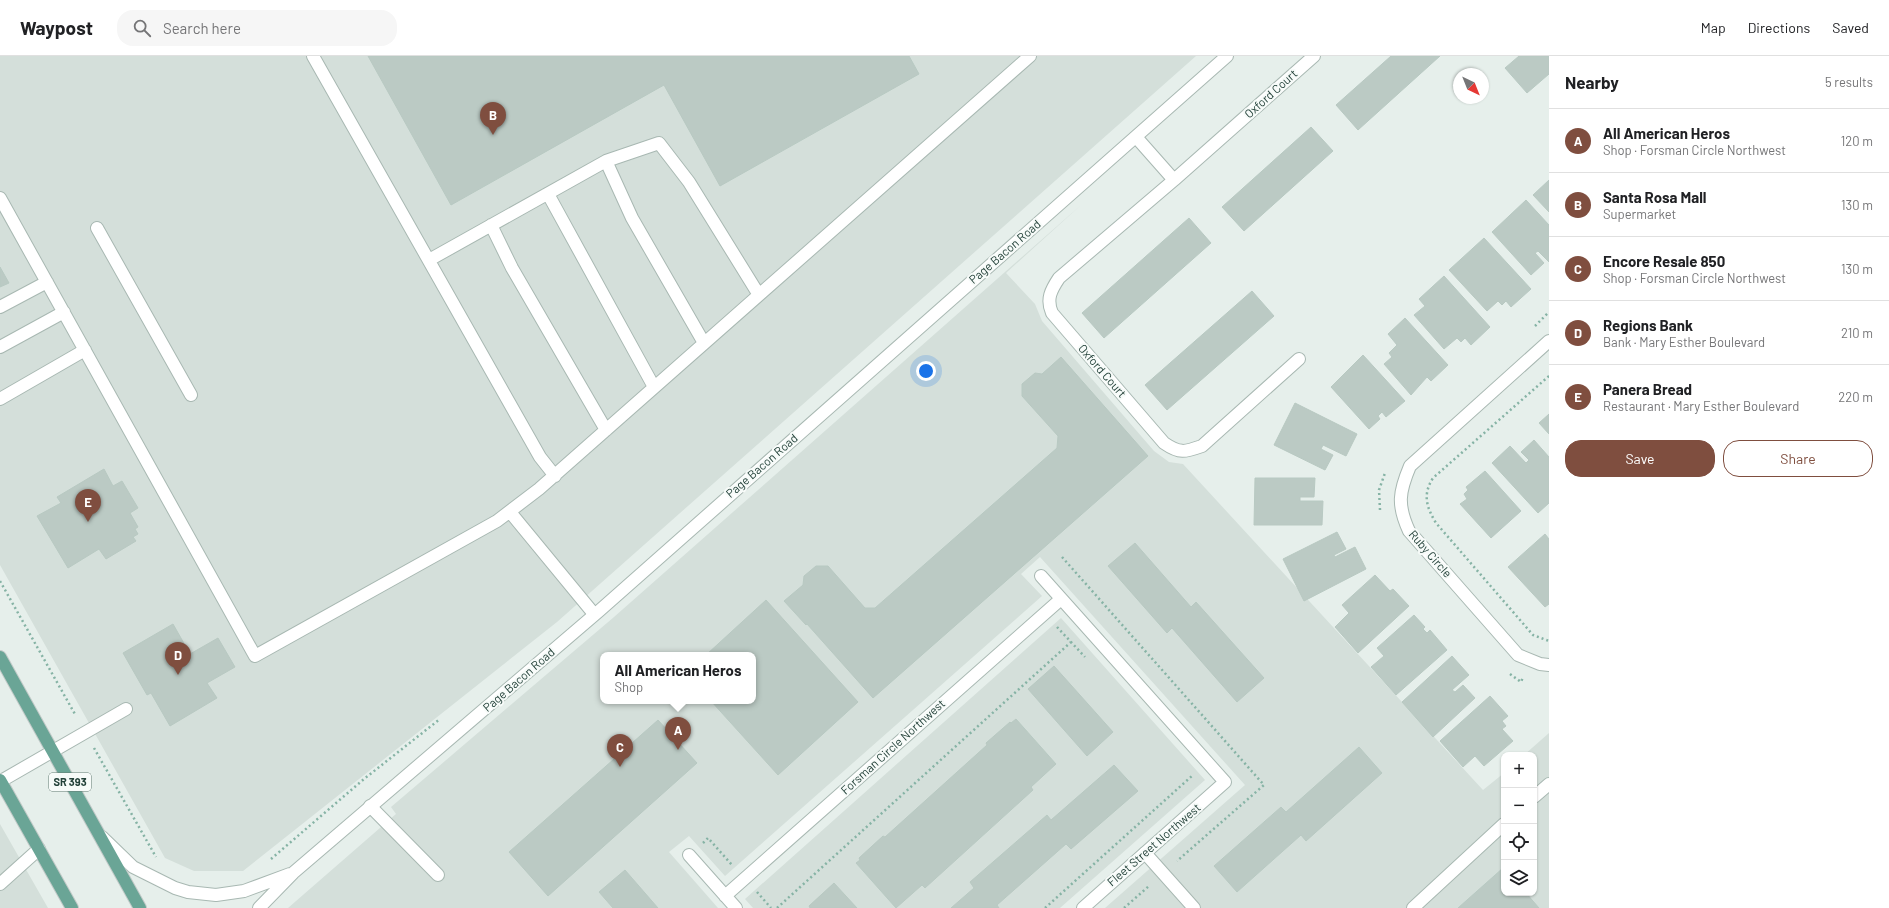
<!DOCTYPE html>
<meta charset="utf-8">
<style>
:root{--surface:#fff;--page:#f6f6f6;--text:#202124;--muted:#757577;--line:#e0e0e0;--accent:#7f4e3f}
body{margin:0;font-family:Barlow,sans-serif;background:var(--page);color:var(--text)}
.controls{position:absolute;right:12px;bottom:12px;display:grid;overflow:hidden;border-radius:8px;box-shadow:0 1px 3px #0004}
.controls button{width:36px;height:36px;display:grid;place-items:center;padding:0;border:0;border-bottom:1px solid var(--line);background:var(--surface);color:var(--text);font:20px sans-serif}
.compass{position:absolute;left:1453px;top:12px;width:36px;height:36px;border-radius:50%;background:var(--surface);box-shadow:0 1px 3px #0004;rotate:137deg}
.you{position:absolute;left:926px;top:315px;width:14px;height:14px;margin:-10px;border:3px solid #fff;border-radius:50%;background:#1a73e8;box-shadow:0 0 0 6px #1a73e833}
.badge{display:grid;place-items:center;width:26px;height:26px;border-radius:50%;background:var(--accent);color:#fff;font-size:13px;font-weight:700}
.pin{position:absolute;translate:-50% -33px;filter:drop-shadow(0 1px 2px #0008)}
.pin::after{content:'';position:absolute;top:21px;width:14px;height:12px;background:inherit;clip-path:polygon(0 0,100% 0,50% 100%)}
.popup{position:absolute;left:600px;top:596px;width:156px;height:52px;box-sizing:border-box;display:grid;place-content:center;border-radius:8px;background:var(--surface);filter:drop-shadow(0 1px 3px #0005);font-size:13px;white-space:nowrap;color:var(--muted)}
.popup b{font-size:15px;color:var(--text)}
.popup::after{content:'';position:absolute;left:50%;top:100%;margin-left:-8px;border:8px solid transparent;border-top-color:var(--surface)}
.list{margin:0;padding:0;list-style:none}
h2{display:flex;justify-content:space-between;align-items:center;height:52px;margin:0;padding:0 16px;font-size:17px}
h2 small{font-size:13px;font-weight:400;color:var(--muted)}
.list li{display:grid;grid-template-columns:26px 1fr auto;gap:12px;align-items:center;box-sizing:border-box;height:64px;padding:0 16px;border-top:1px solid var(--line)}
.list b{display:block;font-size:15px;white-space:nowrap}
.list p{margin:0;font-size:13px;white-space:nowrap;color:var(--muted)}
.list em{font-size:13px;font-style:normal;color:var(--muted)}
.actions{display:flex;gap:8px;padding:12px 16px}
.actions a{flex:1;padding:9px 0;border:1px solid var(--accent);border-radius:16px;text-align:center;font-size:14px;color:var(--accent)}
.actions .main{background:var(--accent);color:#fff}
.icon{flex:none;width:22px;height:22px;fill:none;stroke:currentColor;stroke-width:2;stroke-linecap:round;stroke-linejoin:round}
.map{position:relative;flex:none;width:1549px;height:852px;overflow:hidden}
header{display:flex;align-items:center;gap:24px;box-sizing:border-box;height:56px;padding:0 20px;background:var(--surface);border-bottom:1px solid var(--line)}
header strong{font-size:19px}
nav{display:flex;gap:22px;margin-inline-start:auto;font-size:14px}
.search{width:280px;height:36px;background:var(--page);display:flex;align-items:center;gap:10px;box-sizing:border-box;padding:0 14px;border-radius:16px;color:var(--muted);font-size:15px}
main{display:flex}
aside{flex:1;background:var(--surface)}
.map>svg:first-child{display:block}
.built{fill:#d4dfda;fill-rule:evenodd}
.building{fill:#bbcac4;stroke:#b8c9c2}
.lines{fill:none;stroke-linecap:round;stroke-linejoin:round}
.lane-casing{stroke:#a8b8b2;stroke-width:14}
.street-casing{stroke:#a8b8b2;stroke-width:14}
.primary-casing{stroke:#c2cac8;stroke-width:14}
.path{stroke:#86b3a5;stroke-width:2.5;stroke-dasharray:2 3;stroke-linecap:butt}
.lane{stroke:#fff;stroke-width:12}
.street{stroke:#fff;stroke-width:12}
.primary{stroke:#6aa596;stroke-width:12}
.labels{text-anchor:middle;stroke-width:4;stroke-linejoin:round;paint-order:stroke}
.shield{fill:#f7fbf9;stroke:#637a73;stroke-width:1}
.shield-label{font-size:11px;font-weight:bold;fill:#24423a}
.street-label{font-size:12px;fill:#24423a;stroke:#f7fbf9}
</style>
<header>
<strong>Waypost</strong>
<div class="search"><svg class="icon" aria-label="search" viewBox="0 0 24 24"><circle cx="10" cy="10" r="6"/><path d="M15 15l6 6"/></svg>Search here</div>
<nav><a>Map</a><a>Directions</a><a>Saved</a></nav>
</header>
<main>
<div class="map">
<svg width="1549" height="852" viewBox="0 0 1549 852">
<rect width="100%" height="100%" fill="#e6efeb"/>
<!-- built -->
<path class="built" d="M0,0H1196L557,566L243,815H194L165,802L0,509Z
M1081,149L1006,217L1035,248L1042,265L1154,395L1169,406L1183,408L1483,734L1504,717V837H1534V699H1524L1549,677V852H1105L1245,729L1040,501L1021,518L1042,540L725,820L689,780L669,796L718,852H288L396,758L391,751L614,561ZM603,599H753V645H603Z
M1061,562L1205,724L1060,852H753L745,843Z
M0,768L48,852H0Z"/>
<!-- building -->
<path class="building" d="M368,0H909L919,18L720,130L664,29L451,149Z
M1391,0H1440L1358,74L1336,49Z
M1519,0H1549V18L1527,37L1505,12Z
M1311,71L1333,95L1244,175L1222,151Z
M1549,124V156L1533,139Z
M1526,144L1549,169V206L1538,195L1535,197L1544,207L1531,219L1492,176Z
M1189,162L1211,187L1104,282L1082,257Z
M1484,182L1531,233L1511,251L1506,245L1502,249L1498,245L1487,255L1449,214Z
M0,211L9,227L0,231Z
M1444,220L1490,271L1471,289L1465,282L1461,286L1457,282L1444,293L1414,259L1425,250L1419,243Z
M1252,235L1274,260L1167,354L1145,329Z
M1405,262L1448,309L1431,325L1427,321L1411,339L1384,308L1392,301L1389,297L1397,289L1388,278Z
M1363,299L1405,345L1386,361L1382,356L1378,360L1380,363L1369,373L1331,331Z
M1061,301L1148,400L873,642L807,568L806,569L784,545L803,529L804,520L816,510H828L865,552H875L1057,392L1058,380L1022,340V328L1035,317L1042,318Z
M1295,347L1357,378L1346,400L1323,389L1321,393L1333,399L1325,414L1274,389Z
M1549,358V378L1539,367Z
M1534,384L1549,401V447L1538,457L1492,407L1510,390L1526,407L1529,404L1521,396Z
M104,413L113,430L122,425L138,452L130,457L138,471L135,473L138,478L133,481L136,485L106,503L99,493L68,512L37,460L61,447L57,441Z
M1485,415L1521,455L1491,482L1460,448L1467,443L1464,438L1468,434L1466,431Z
M1255,422H1315L1314,441H1300V445H1323L1322,469H1254Z
M1337,476L1346,493L1334,499L1335,501L1355,491L1366,513L1304,545L1283,503Z
M1545,478L1549,483V548L1545,551L1508,511Z
M1135,487L1191,551L1196,546L1264,622L1237,646L1172,572L1167,577L1108,510Z
M1375,519L1390,535L1393,533L1409,550L1358,597L1335,571L1349,557L1342,549Z
M766,544L858,646L778,719L711,645H753V599H706Z
M1414,559L1425,571L1423,573L1427,577L1430,574L1447,594L1396,639L1371,611L1384,600L1377,592Z
M173,568L190,598L218,582L235,611L207,627L217,642L170,670L151,637L147,639L123,597Z
M1452,600L1469,619L1452,634L1455,636L1463,629L1475,642L1433,681L1402,646Z
M1054,610L1113,676L1087,700L1028,633Z
M1490,640L1508,660L1502,665L1506,670L1502,673L1513,685L1484,710L1475,700L1463,711L1440,685Z
M1016,663L1056,708L1031,731L1033,734L925,832L922,829L896,852L856,807L860,804L859,802L883,780L885,781L987,689L986,687L1010,666L1011,667Z
M658,664L697,707L548,840L509,796Z
M1359,691L1382,717L1306,785L1301,779L1237,836L1214,810L1281,751L1286,756Z
M1114,709L1138,735L1071,793L1066,788L997,849L999,852H951L974,832L970,826L1047,759L1051,764Z
M1503,812L1504,837H1526L1539,852H1458Z
M625,814L658,852H613L599,836Z
M834,827L857,852H810L809,850Z"/>
<g class="lines">
<defs>
<path id="lane" d="M313,0L540,401L555,420
M606,105L632,162L704,287
M548,138L654,331
M0,142L255,600L497,465L539,433L1030,0
M491,169L512,212L606,374
M97,172L191,339
M429,204L606,105L659,87L689,126L759,239
M0,251L47,226
M0,291L64,256
M0,343L85,294
M510,456L594,558
M1,725L126,653
M1534,741L1549,728
M370,750L438,819
M1145,797L1194,852
M0,828L39,793
M1413,852L1504,768"/>
<path id="street" d="M1136,81L1174,124L1314,0
M1174,124L1059,222C1051,234 1046,243 1052,257L1164,387C1180,398 1185,396 1202,390L1299,303
M1549,285L1410,410C1399,436 1397,449 1409,475L1518,599L1540,608L1549,609
M1041,520L1225,726L1083,852
M102,781L133,811L175,832L188,836L216,839L244,835L290,818
M689,799L736,852
M725,840L1061,543
M259,852L293,817L599,555L1227,0"/>
<path id="primary" d="M0,601L140,852
M0,724L72,852"/>
</defs>
<!-- lane casing -->
<use href="#lane" class="lane-casing"/>
<!-- street casing -->
<use href="#street" class="street-casing"/>
<!-- primary casing -->
<use href="#primary" class="primary-casing"/>
<!-- path -->
<path class="path" d="M1535,270L1549,256
M1549,320L1433,422C1422,439 1427,452 1436,467L1533,579L1549,585
M1380,454L1379,434L1385,417
M1062,501L1264,729L1177,805
M0,525L76,660
M1057,571L1085,601
M1510,618L1521,626L1523,621
M94,692L156,801
M703,787L708,782L732,809
M271,803L364,723L440,663
M757,836L771,852
M777,852L1071,586
M1045,852L1193,719
M1124,852L1149,830"/>
<!-- lane -->
<use href="#lane" class="lane"/>
<!-- street -->
<use href="#street" class="street"/>
<!-- primary -->
<use href="#primary" class="primary"/>
</g>
<g class="labels">
<!-- shield labels -->
<rect class="shield" x="49" y="717" width="42" height="18" rx="3"/>
<g class="shield-label">
<text x="70" y="730">SR 393</text>
</g>
<!-- street labels -->
<g class="street-label">
<text transform="translate(1271 38) rotate(-42)" y="4">Oxford Court</text>
<text transform="translate(1005 196) rotate(-41)" y="4">Page Bacon Road</text>
<text transform="translate(1102 315) rotate(49)" y="4">Oxford Court</text>
<text transform="translate(762 410) rotate(-41)" y="4">Page Bacon Road</text>
<text transform="translate(1430 498) rotate(49)" y="4">Ruby Circle</text>
<text transform="translate(519 624) rotate(-41)" y="4">Page Bacon Road</text>
<text transform="translate(893 691) rotate(-42)" y="4">Forsman Circle Northwest</text>
<text transform="translate(1154 789) rotate(-41)" y="4">Fleet Street Northwest</text>
</g>
</g>
</svg>
<div class="controls">
<button>+</button>
<button>−</button>
<button><svg class="icon" aria-label="locate" viewBox="0 0 24 24"><circle cx="12" cy="12" r="6"/><path d="M12 2v4M12 18v4M2 12h4M18 12h4"/></svg></button>
<button><svg class="icon" aria-label="layers" viewBox="0 0 24 24"><path d="M12 4l9 5-9 5-9-5zM3 14l9 5 9-5"/></svg></button>
</div>
<svg class="compass" viewBox="-18 -18 36 36"><path d="M0-13l5 13h-10z" fill="#e53935"/><path d="M0 13l5-13h-10z" fill="#757577"/></svg>
<div class="you"></div>
<div class="pin badge" style="left:678px;top:694px">A</div>
<div class="popup"><b>All American Heros</b>Shop</div>
<div class="pin badge" style="left:493px;top:79px">B</div>
<div class="pin badge" style="left:620px;top:711px">C</div>
<div class="pin badge" style="left:178px;top:619px">D</div>
<div class="pin badge" style="left:88px;top:466px">E</div>
</div>
<aside>
<h2>Nearby<small>5 results</small></h2>
<ul class="list">
<li><span class="badge">A</span><div><b>All American Heros</b><p>Shop · Forsman Circle Northwest</p></div><em>120 m</em></li>
<li><span class="badge">B</span><div><b>Santa Rosa Mall</b><p>Supermarket</p></div><em>130 m</em></li>
<li><span class="badge">C</span><div><b>Encore Resale 850</b><p>Shop · Forsman Circle Northwest</p></div><em>130 m</em></li>
<li><span class="badge">D</span><div><b>Regions Bank</b><p>Bank · Mary Esther Boulevard</p></div><em>210 m</em></li>
<li><span class="badge">E</span><div><b>Panera Bread</b><p>Restaurant · Mary Esther Boulevard</p></div><em>220 m</em></li>
</ul>
<div class="actions"><a class="main">Save</a><a>Share</a></div>
</aside>
</main>
